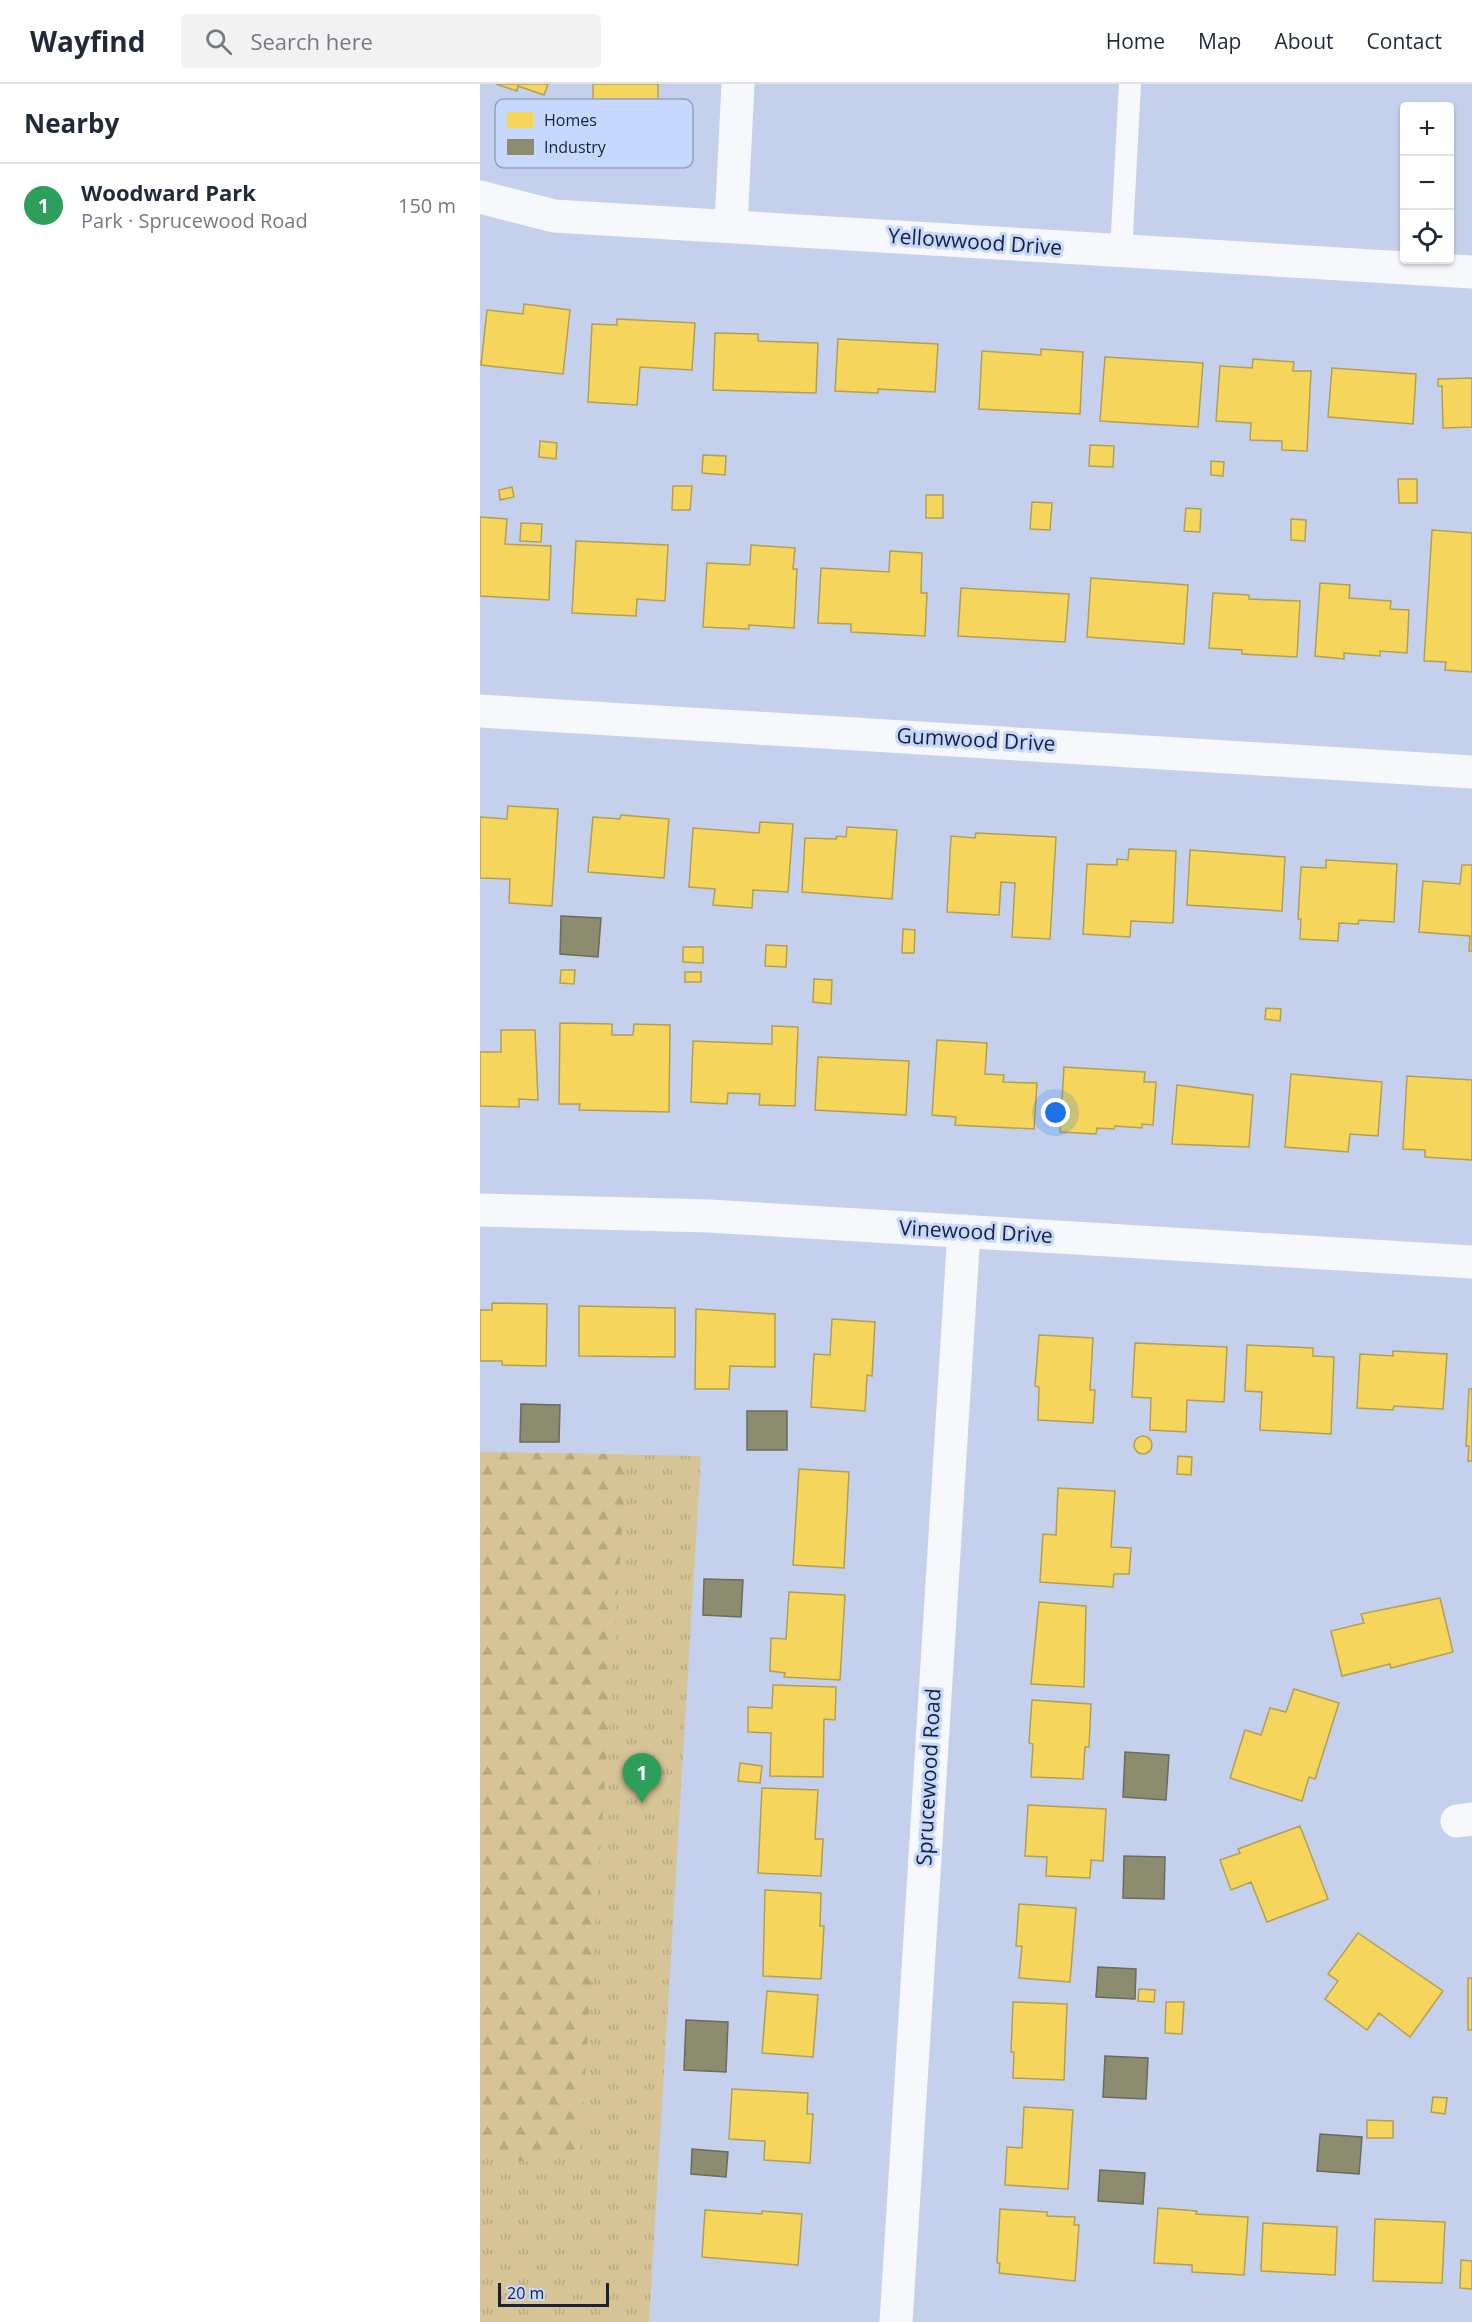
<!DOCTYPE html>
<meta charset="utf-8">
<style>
:root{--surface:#fff;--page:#f2f2f3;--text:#1f2937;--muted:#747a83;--line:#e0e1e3;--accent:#b45309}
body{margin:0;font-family:"Open Sans",sans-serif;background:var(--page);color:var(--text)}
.controls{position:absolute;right:18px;top:18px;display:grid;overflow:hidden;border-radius:6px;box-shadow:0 2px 4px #0004}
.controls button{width:54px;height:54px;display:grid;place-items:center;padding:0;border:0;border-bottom:2px solid var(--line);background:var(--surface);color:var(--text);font:30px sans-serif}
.scale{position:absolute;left:18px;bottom:15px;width:111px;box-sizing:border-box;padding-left:6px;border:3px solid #172138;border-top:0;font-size:16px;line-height:21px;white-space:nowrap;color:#172138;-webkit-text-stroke:4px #c7d8fe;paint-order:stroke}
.you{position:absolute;left:576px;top:1029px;width:21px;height:21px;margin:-15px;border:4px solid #fff;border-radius:50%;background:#1a73e8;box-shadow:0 0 0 9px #1a73e833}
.badge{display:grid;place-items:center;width:39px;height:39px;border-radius:50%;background:var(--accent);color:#fff;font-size:20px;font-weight:700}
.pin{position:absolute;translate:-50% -50px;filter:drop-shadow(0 2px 3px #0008)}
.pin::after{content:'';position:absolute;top:32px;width:21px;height:18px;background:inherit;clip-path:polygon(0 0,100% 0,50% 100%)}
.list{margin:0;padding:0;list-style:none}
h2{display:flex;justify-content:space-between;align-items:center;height:78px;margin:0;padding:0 24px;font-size:26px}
h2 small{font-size:20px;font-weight:400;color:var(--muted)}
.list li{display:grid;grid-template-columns:39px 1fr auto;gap:18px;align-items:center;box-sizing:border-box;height:84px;padding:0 24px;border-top:2px solid var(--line)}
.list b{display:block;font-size:22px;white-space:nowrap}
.list p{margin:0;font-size:20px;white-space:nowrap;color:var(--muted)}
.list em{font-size:20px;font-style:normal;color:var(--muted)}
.icon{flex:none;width:33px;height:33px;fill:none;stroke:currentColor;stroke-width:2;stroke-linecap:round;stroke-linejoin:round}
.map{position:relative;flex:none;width:992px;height:2238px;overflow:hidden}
header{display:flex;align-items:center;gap:36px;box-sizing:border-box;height:84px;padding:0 30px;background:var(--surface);border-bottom:2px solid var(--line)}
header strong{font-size:28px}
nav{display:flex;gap:33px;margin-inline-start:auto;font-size:21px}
.search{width:420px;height:54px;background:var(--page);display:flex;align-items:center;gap:15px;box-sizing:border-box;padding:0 21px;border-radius:6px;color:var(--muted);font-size:22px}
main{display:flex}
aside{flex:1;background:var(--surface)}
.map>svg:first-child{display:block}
.grass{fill:url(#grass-tufts)}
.forest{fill:url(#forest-firs)}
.homes{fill:#f6d55c;stroke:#b39f51;stroke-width:1.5}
.industry{fill:#8c8c6e;stroke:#696c5e;stroke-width:1.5}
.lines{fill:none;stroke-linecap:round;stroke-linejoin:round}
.lane{stroke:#f6f8fc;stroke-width:22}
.street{stroke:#f6f8fc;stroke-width:33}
.labels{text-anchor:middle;stroke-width:6;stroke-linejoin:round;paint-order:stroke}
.street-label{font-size:21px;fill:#172138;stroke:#c7d8fe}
.key{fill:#c7d8fe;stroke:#92a1c3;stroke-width:1.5}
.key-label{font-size:16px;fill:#172138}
</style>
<header>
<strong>Wayfind</strong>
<div class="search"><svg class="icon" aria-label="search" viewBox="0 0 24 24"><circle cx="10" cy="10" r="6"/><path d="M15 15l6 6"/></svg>Search here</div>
<nav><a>Home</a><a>Map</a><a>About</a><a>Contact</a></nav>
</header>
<main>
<aside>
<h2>Nearby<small></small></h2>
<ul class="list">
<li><span class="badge" style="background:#2e9e5b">1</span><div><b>Woodward Park</b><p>Park · Sprucewood Road</p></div><em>150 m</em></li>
</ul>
</aside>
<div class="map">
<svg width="992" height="2238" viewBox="0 0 992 2238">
<defs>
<pattern id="grass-tufts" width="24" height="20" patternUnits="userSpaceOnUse" patternTransform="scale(1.5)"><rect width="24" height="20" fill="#d6c396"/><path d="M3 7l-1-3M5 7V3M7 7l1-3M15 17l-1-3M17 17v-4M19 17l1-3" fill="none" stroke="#b7a782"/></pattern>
<pattern id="forest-firs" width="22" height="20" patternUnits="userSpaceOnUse" patternTransform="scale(1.5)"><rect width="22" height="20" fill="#d6c396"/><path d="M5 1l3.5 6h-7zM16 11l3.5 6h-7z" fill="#b7a782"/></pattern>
</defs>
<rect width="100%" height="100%" fill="#c5d1ec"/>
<!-- grass -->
<path class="grass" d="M0,1368L221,1372L169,2238H0Z"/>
<!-- forest -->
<path class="forest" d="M0,1368L147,1370L100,2066L46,2078L0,2069Z"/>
<!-- homes -->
<path class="homes" d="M16,0H68L64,11L38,2L37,7Z
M113,0H178V26L113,24Z
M44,220L90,226L83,290L1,281L7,226L43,230Z
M137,235L215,239L212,286L160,283L157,321L108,318L112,240L137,241Z
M235,249L278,250V257L338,259L336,309L233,306Z
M358,255L458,260L455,308L398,305V309L355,307Z
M561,265L603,268L600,330L499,325L502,267L561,271Z
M625,273L723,279L718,343L620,337Z
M773,275L814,278L813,287H831L827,367L802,366V357L770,356L771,339L736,337L740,282L772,284Z
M852,284L936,290L933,340L848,333Z
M992,294V343L963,344L962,302H958V295Z
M60,357L77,359L76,375L59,373Z
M610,361L634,362L633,383L609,382Z
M223,371L246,372L245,391L222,389Z
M731,377L744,378L743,392L731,391Z
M918,395H937V419H919Z
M193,402H212L210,426H192Z
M32,403L34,413L20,416L19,406Z
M446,411H463V434H446Z
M552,418L572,419L570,446L550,445Z
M706,424L721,425L720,448L704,447Z
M0,433L27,435L25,460L71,462L69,516L0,512Z
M811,435L826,436L825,457L811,456Z
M41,439L62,440L61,458L40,457Z
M952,446L992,449V588L965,586L966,578L944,577Z
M96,457L188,461L185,517L157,515L156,532L92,529Z
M271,461L315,464L313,485H317L314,544L269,541V545L223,543L227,479L270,481Z
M410,467L442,469L441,509H447L445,552L371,548V540L338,539L341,484L409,488Z
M611,494L708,501L704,560L607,553Z
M840,499L870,501L869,514L911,517L910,525L929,526L927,569L900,567V572L864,569V575L835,572Z
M481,504L589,510L585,558L478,552Z
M733,509L769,511V515L820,517L817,573L762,570V566L729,564Z
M28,722L78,725L72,822L29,819L30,795L0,794V733L27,735Z
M141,731L189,735L184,794L108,788L113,733L140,735Z
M280,738L313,740L308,808L273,806L272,824L233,821L235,805L209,803L213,744L279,749Z
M367,743L417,746L412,815L322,808L325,754L356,755L357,752L366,753Z
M496,749L576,753L570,855L532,853L535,799L521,798L519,831L467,828L471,752L495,754Z
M649,765L696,767L693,839L651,837L650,853L603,850L607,780L637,781V775L648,776Z
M710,766L805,773L802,827L707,821Z
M846,776L917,780L914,838L879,836L878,840L859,839L858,857L820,855L821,835H818L821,783L846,784Z
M982,781H992V867H989L990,852L939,848L943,797L980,800Z
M423,845L435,846L434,869H422Z
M286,861L307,862L306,883L285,882Z
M203,863H223V879L203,878Z
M81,886H95L94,900L80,899Z
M205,888H221V898H205Z
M334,895L352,896L351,920L333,918Z
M786,924L801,925L800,937L785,935Z
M80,939L132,940V951H153L154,940L190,941L189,1028L99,1026L100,1020H79Z
M292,942L318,943L315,1022L279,1021L280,1010L248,1009L247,1020L211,1018L213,957L292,960Z
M21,946H55L58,1016L39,1015V1023L0,1022V968H21Z
M457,956L507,959L505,990L524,991L523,998L557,999L554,1045L475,1041L476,1033L452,1031Z
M338,973L429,977L426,1031L335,1026Z
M584,983L665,988L664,998H676L673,1041L662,1040V1044L635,1042L634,1045L617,1044L616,1050L580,1048Z
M811,990L902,998L898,1052L870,1050L868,1068L805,1063Z
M927,992L992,996V1076L945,1073V1066L923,1065Z
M697,1001L773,1011L769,1063L692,1060Z
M12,1219L67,1220L66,1282L22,1281V1277H0V1226H12Z
M99,1222L195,1224V1273L99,1272Z
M216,1225L295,1230V1283L250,1282L249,1305H215Z
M352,1235L395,1238L392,1292L387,1291L385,1327L331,1323L334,1270L350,1271Z
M559,1251L613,1254L610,1306H615L613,1339L558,1336L559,1303L555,1302Z
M655,1259L747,1263L744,1318L707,1316L706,1348L670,1346L671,1314L652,1313Z
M767,1261L833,1264V1272L854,1273L851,1350L780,1346L782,1308L765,1307Z
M913,1267L967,1270L963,1325L914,1322L913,1326L877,1324L880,1270L913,1272Z
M989,1305H992V1377H988L989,1362H986Z
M654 1361a9 9 0 1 1 18 0a9 9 0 1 1-18 0Z
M698,1372L712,1373L711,1391L697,1390Z
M319,1385L369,1388L364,1484L313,1481Z
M578,1404L635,1407L631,1463L651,1464L649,1490H634L633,1503L560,1498L563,1450L576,1451Z
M309,1508L365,1511L360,1596L304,1593L305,1589L290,1587L291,1554L306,1555Z
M960,1514L973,1568L911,1584L910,1580L862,1592L851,1547L884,1539L881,1530Z
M559,1518L606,1522L604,1603L551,1600Z
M293,1601L356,1603L355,1636L344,1635L343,1693L290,1692L291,1649L268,1648V1623L292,1624Z
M814,1605L859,1619L835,1695L829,1693L822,1717L750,1694L765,1646L781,1651L790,1624L806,1628Z
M552,1616L611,1620L609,1663H605L603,1695L551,1693L553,1660L549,1659Z
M260,1679L282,1682L280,1699L258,1697Z
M282,1704L338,1706L335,1755H343L341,1792L278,1789Z
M548,1721L626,1725L623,1777L611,1776L610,1794L566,1792L567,1773L545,1772Z
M820,1742L848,1815L787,1838L771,1798L751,1806L740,1776L760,1769L758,1765Z
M285,1806L341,1809L340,1842H344L341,1895L283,1892Z
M539,1820L596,1824L590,1898L539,1894L542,1862H536Z
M878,1849L963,1907L930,1953L899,1929L887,1946L845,1915L858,1897L848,1890Z
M988,1894H992V1946H988Z
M659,1905L675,1906L674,1918L658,1917Z
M287,1907L338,1911L333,1973L282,1969Z
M533,1918L587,1920L584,1996L533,1994L534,1968H531Z
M686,1918H704L702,1950L685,1949Z
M252,2005L328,2009L327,2030H333L330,2079L284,2076L285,2057L249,2055Z
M953,2013L967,2014L965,2030L951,2028Z
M544,2023L593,2026L588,2105L525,2101L527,2063L542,2064Z
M887,2036L913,2037V2054H887Z
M678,2124L717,2127L716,2130L768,2133L764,2191L712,2188V2181L674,2179Z
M520,2125L567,2128V2132L595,2133L594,2141H599L595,2197L519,2189L520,2179H517Z
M225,2126L282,2130V2127L322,2130L318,2181L222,2173Z
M895,2135L965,2138L962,2199L893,2197Z
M783,2139L857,2143L855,2191L781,2187Z
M981,2176L992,2177V2205L980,2204Z"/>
<!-- industry -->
<path class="industry" d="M81,832L121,834L118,873L80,870Z
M41,1320L80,1321L79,1358H40Z
M267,1327H307V1366H267Z
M224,1495L263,1496L261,1533L223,1531Z
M645,1668L689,1671L686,1716L643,1713Z
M644,1772L685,1773L684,1815L643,1814Z
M618,1883L656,1885L655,1915L616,1913Z
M206,1936L248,1938L246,1988L204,1986Z
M625,1972L668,1974L666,2015L623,2013Z
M840,2050L882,2053L879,2090L837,2087Z
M212,2065L248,2068L246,2093L211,2090Z
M620,2086L665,2089L663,2120L618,2117Z"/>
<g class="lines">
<!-- lane -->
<path class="lane" d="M641,168L650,0"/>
<!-- street -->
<path class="street" d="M0,113L74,132L992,188
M251,141L258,0
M0,627L992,688
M0,1126L229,1132L992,1178
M977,1737L992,1735
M416,2238L484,1147"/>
</g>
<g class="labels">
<!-- street labels -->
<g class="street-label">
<text transform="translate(495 158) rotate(4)" y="7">Yellowwood Drive</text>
<text transform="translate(496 656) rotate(3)" y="7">Gumwood Drive</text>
<text transform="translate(496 1148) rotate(3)" y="7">Vinewood Drive</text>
<text transform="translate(449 1693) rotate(-87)" y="7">Sprucewood Road</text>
</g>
</g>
<!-- legend -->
<rect x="15" y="15" width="198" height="69" rx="9" class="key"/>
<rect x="27" y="28" width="27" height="16" fill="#f6d55c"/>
<rect x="27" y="55" width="27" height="16" fill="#8c8c6e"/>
<g class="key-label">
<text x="64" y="42">Homes</text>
<text x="64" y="69">Industry</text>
</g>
</svg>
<div class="controls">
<button>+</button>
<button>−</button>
<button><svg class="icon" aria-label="locate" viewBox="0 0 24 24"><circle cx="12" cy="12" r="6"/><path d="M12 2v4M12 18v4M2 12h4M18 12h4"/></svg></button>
</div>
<div class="scale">20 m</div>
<div class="you"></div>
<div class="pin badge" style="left:162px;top:1719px;background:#2e9e5b">1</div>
</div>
</main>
